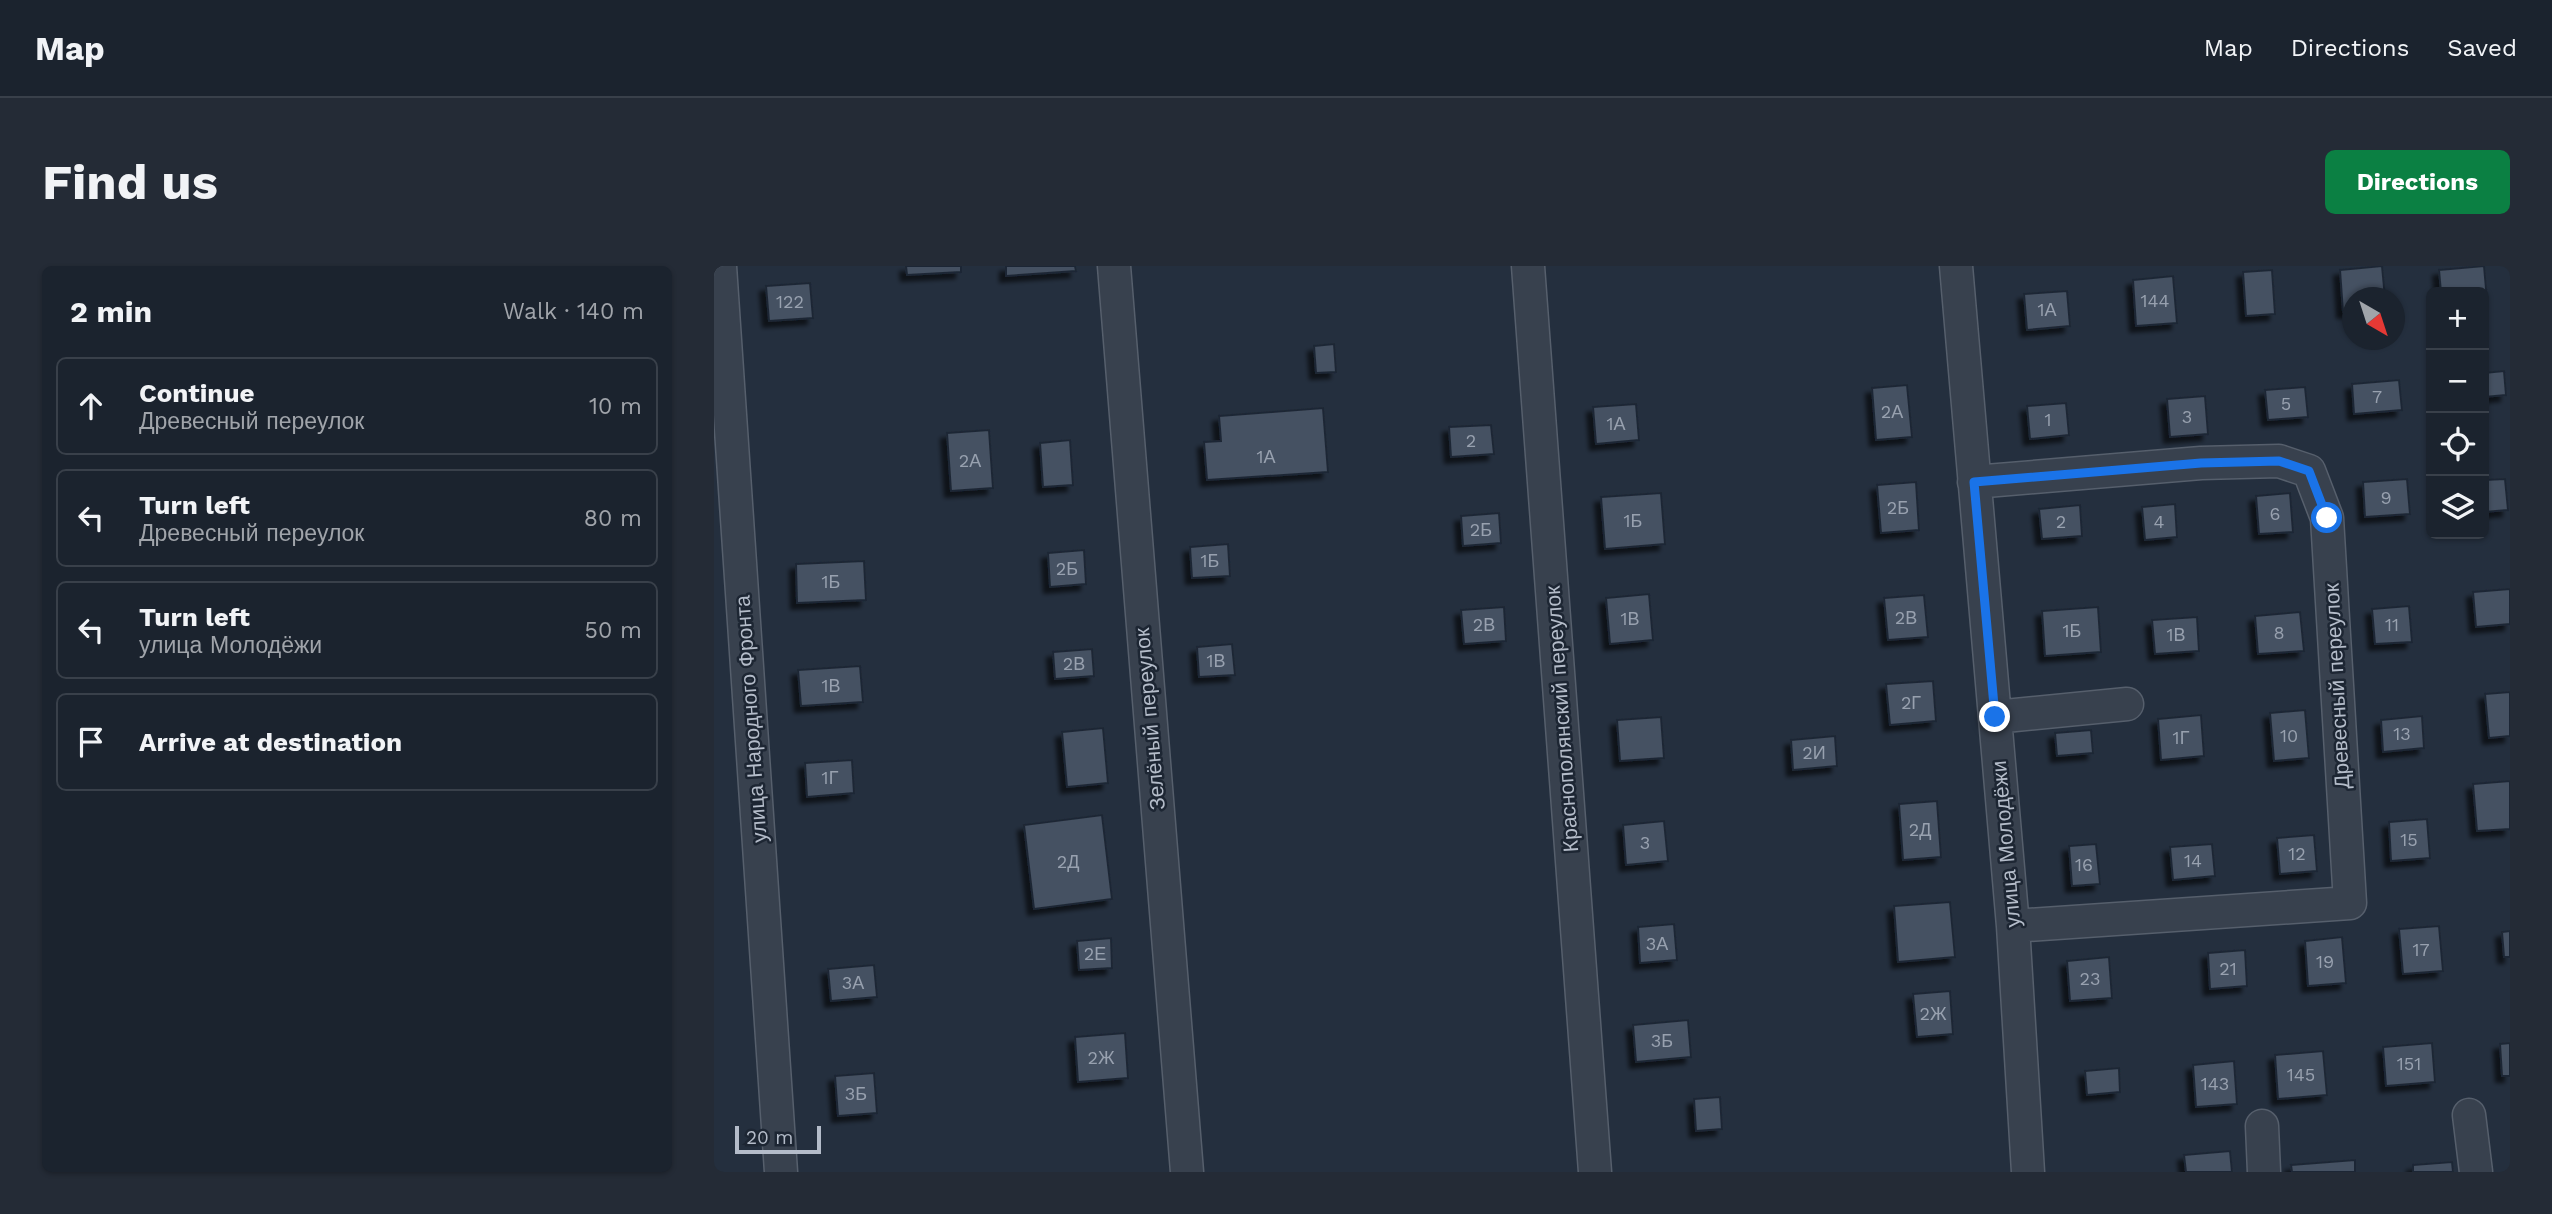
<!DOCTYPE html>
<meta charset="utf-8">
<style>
:root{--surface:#1b232e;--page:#242b36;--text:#f1f3f6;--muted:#a0a4aa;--line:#39404a;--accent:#0b8043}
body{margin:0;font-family:"Work Sans",sans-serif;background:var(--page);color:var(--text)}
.controls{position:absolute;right:21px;top:21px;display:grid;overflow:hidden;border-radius:10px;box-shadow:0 2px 5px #0004}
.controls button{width:63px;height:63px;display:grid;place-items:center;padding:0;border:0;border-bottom:2px solid var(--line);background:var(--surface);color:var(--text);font:35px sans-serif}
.compass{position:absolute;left:1628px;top:21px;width:63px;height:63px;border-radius:50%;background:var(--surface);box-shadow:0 2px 5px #0004;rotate:141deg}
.scale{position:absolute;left:21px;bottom:18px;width:86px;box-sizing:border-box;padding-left:7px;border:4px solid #b4bcc9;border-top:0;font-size:19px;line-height:24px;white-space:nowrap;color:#b4bcc9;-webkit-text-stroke:5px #1d2633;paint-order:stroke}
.stop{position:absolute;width:21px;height:21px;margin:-16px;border:5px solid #1a73e8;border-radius:50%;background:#fff}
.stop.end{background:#1a73e8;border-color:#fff;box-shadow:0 2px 7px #0008}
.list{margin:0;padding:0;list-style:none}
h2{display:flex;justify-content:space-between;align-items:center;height:91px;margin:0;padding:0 28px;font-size:30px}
h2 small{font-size:23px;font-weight:400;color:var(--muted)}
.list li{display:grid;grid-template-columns:46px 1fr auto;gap:21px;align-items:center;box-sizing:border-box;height:98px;margin:0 14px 14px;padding:0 14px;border:2px solid var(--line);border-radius:10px}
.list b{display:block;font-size:26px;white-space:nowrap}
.list p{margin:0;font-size:23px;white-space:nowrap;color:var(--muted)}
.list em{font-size:23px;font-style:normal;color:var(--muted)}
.icon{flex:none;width:38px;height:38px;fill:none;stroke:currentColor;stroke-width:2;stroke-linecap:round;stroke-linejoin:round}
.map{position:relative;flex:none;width:1796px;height:906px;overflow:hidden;border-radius:10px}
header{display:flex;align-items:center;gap:42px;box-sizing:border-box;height:98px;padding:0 35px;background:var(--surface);border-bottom:2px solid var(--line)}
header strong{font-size:33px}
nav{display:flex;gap:38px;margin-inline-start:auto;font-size:24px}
.intro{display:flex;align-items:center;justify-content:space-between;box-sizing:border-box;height:168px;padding:0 42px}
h1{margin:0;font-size:49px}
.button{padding:18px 32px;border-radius:10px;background:var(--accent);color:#fff;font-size:24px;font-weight:700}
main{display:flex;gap:42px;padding:0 42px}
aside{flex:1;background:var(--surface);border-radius:10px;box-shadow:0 2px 5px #0004}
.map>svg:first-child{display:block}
.building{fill:#455162;stroke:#1f2835;stroke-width:2;filter:url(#shadow)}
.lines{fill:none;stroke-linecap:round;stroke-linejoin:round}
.minor-casing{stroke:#565f6c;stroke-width:35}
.minor{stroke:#38414e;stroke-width:32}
.route{stroke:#1a73e8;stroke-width:9}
.labels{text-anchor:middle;stroke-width:5;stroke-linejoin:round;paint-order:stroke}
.number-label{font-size:18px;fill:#98a1af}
.street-label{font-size:21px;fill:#b4bcc9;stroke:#1d2633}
</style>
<header>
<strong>Map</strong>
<nav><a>Map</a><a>Directions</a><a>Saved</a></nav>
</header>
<div class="intro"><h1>Find us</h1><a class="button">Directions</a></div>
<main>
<aside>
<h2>2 min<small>Walk · 140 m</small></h2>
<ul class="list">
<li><svg class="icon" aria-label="ahead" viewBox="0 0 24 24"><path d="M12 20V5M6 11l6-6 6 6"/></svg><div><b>Continue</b><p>Древесный переулок</p></div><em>10 m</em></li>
<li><svg class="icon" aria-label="left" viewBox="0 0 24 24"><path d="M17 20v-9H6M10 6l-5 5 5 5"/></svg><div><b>Turn left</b><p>Древесный переулок</p></div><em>80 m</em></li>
<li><svg class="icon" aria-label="left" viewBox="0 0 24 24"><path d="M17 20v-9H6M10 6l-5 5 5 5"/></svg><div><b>Turn left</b><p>улица Молодёжи</p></div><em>50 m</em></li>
<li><svg class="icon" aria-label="arrive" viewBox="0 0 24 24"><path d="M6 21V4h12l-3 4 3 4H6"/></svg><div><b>Arrive at destination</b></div></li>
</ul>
</aside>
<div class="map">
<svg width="1796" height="906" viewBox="0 0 1796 906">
<defs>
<filter id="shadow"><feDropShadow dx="-6" dy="6" stdDeviation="2" flood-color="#0009"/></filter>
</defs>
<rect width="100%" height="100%" fill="#242f3e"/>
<!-- building -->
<path class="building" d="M192,0H247V6L193,9Z
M292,0H361L362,5L292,10Z
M1668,0L1671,32H1638V45L1629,46L1626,4Z
M1770,0L1773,34H1770V26H1727L1725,4Z
M1558,4L1561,48L1532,50L1529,6Z
M1459,10L1463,57L1422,60L1419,14Z
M96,17L99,52L55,55L52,20Z
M1353,25L1356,60L1313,64L1310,28Z
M620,78L622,106L602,107L600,80Z
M1790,105L1792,129L1770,131V107Z
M1685,114L1688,144L1640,148L1638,118Z
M1193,119L1198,171L1162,174L1158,122Z
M1591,121L1594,151L1554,154L1551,124Z
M1491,130L1494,168L1456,171L1453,133Z
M1352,137L1355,169L1316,173L1313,140Z
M922,138L925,174L882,178L879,141Z
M609,142L614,206L493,214L490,176L507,175L505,150Z
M777,159L780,188L737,191L735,161Z
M275,164L279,222L237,225L233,167Z
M356,174L359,219L329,221L326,177Z
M1693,213L1696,248L1651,251L1649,216Z
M1791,213L1794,244L1770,246V214Z
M1202,216L1205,264L1167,267L1163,219Z
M947,227L951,278L891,283L887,231Z
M1576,227L1579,266L1545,268L1542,230Z
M1461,238L1463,271L1431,274L1428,241Z
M1366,239L1368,270L1328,273L1325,243Z
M785,247L787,277L749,280L747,250Z
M514,278L516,310L478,312L476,281Z
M370,284L372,318L336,321L334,287Z
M150,295L152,334L83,337L82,298Z
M1796,323V358L1762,361L1759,326Z
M935,328L939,374L896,378L892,332Z
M1210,329L1214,371L1174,374L1170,332Z
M1695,340L1698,376L1661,378L1658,343Z
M790,341L792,375L750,378L747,344Z
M1384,341L1387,386L1331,390L1328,345Z
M1586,346L1590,385L1544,388L1541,350Z
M1483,351L1485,385L1441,388L1438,354Z
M518,378L521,409L485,411L483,381Z
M378,383L380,410L341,413L339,386Z
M146,400L149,436L87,440L84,404Z
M1219,415L1222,455L1176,459L1172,418Z
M1796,426V470L1775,472L1771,428Z
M1591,444L1595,492L1560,495L1556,447Z
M1487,449L1490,490L1447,494L1444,453Z
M1708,450L1710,482L1669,486L1667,454Z
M947,451L950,492L906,495L903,454Z
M389,462L394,517L353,521L348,466Z
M1377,464L1379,487L1343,490L1341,467Z
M1121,470L1123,500L1079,504L1077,474Z
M138,494L140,527L93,531L91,497Z
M1796,515V563L1763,565L1759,518Z
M1223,535L1227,591L1189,594L1185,538Z
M388,549L398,633L320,643L310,559Z
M1713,553L1716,592L1677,595L1675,556Z
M950,555L954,595L912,599L909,559Z
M1600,569L1603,605L1566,608L1563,572Z
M1382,578L1386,618L1358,620L1355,580Z
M1498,578L1501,610L1459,614L1456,581Z
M1236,636L1241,691L1184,696L1180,640Z
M960,658L963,694L926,697L924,661Z
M1725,660L1729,705L1689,708L1685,663Z
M1796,665V691H1790L1788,666Z
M1628,671L1632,717L1594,720L1591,675Z
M397,672L398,702L365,704L363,675Z
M1531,684L1533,720L1496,723L1494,687Z
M1395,691L1398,732L1356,735L1353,695Z
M160,699L163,731L117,735L114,703Z
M1236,725L1239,768L1203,771L1199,728Z
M974,754L977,791L922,796L919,759Z
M411,767L414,812L364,816L361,771Z
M1718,777L1721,816L1672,820L1669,781Z
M1796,777V810H1788L1786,778Z
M1609,785L1613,829L1564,833L1561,789Z
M1520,795L1523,838L1482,841L1479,799Z
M1405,802L1406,826L1373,829L1371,805Z
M160,807L163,847L124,850L121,810Z
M1006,831L1008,863L982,865L980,833Z
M1516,885L1518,906H1472L1470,889Z
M1641,894V906H1578L1577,899Z
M1738,896L1739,906H1699V899Z"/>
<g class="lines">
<defs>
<path id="minor" d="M6,0L67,906
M400,0L473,906
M814,0L881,906
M1242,0L1299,660L1314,906
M1260,216L1487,197L1565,195L1595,205L1613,252L1636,637L1299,660
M1281,451L1413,438
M1755,849L1762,906
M1548,860L1550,906"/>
</defs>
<!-- minor casing -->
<use href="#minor" class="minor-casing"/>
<!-- minor -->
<use href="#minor" class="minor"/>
</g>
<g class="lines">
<!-- route -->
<path class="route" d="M1281,451L1260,216L1487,197L1565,195L1595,205L1613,252"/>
</g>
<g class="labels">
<!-- number labels -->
<g class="number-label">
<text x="1441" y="41">144</text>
<text x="76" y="42">122</text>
<text x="1333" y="50">1А</text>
<text x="1663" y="137">7</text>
<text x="1572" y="144">5</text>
<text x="1178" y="152">2А</text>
<text x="1473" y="157">3</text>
<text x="1334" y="160">1</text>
<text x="902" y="164">1А</text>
<text x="757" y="181">2</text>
<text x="552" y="197">1А</text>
<text x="256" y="201">2А</text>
<text x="1672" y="238">9</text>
<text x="1184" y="248">2Б</text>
<text x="1561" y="254">6</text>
<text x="919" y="261">1Б</text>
<text x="1347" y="262">2</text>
<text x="1445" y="262">4</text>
<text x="767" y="270">2Б</text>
<text x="496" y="301">1Б</text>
<text x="353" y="309">2Б</text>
<text x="117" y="322">1Б</text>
<text x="1192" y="358">2В</text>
<text x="916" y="359">1В</text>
<text x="770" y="365">2В</text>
<text x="1678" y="365">11</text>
<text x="1358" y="371">1Б</text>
<text x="1565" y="373">8</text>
<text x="1462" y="375">1В</text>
<text x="502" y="401">1В</text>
<text x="360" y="404">2В</text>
<text x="117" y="426">1В</text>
<text x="1197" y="443">2Г</text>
<text x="1688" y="474">13</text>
<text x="1575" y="476">10</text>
<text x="1467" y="478">1Г</text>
<text x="1100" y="493">2И</text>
<text x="116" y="518">1Г</text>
<text x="1206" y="570">2Д</text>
<text x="1695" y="580">15</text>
<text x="931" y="583">3</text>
<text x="1583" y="594">12</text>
<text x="1479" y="601">14</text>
<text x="354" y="602">2Д</text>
<text x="1370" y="605">16</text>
<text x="943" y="684">3А</text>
<text x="1707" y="690">17</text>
<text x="381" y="694">2Е</text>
<text x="1611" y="702">19</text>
<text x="1514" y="709">21</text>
<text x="1376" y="719">23</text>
<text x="139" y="723">3А</text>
<text x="1219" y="754">2Ж</text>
<text x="948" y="781">3Б</text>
<text x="387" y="798">2Ж</text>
<text x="1695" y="804">151</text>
<text x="1587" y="815">145</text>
<text x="1501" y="824">143</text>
<text x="142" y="834">3Б</text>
</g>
<!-- street labels -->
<g class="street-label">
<text transform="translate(1623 420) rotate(-93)" y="7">Древесный переулок</text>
<text transform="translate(37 453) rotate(-94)" y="7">улица Народного Фронта</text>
<text transform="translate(436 453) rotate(-95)" y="7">Зелёный переулок</text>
<text transform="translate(848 453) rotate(-94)" y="7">Краснополянский переулок</text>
<text transform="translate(1292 578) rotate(-95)" y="7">улица Молодёжи</text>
</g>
</g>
</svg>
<div class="controls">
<button>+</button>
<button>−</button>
<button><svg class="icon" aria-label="locate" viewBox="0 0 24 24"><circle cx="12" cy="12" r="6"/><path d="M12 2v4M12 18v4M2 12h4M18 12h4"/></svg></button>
<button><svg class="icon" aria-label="layers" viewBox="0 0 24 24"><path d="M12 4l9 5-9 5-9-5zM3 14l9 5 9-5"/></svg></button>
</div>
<svg class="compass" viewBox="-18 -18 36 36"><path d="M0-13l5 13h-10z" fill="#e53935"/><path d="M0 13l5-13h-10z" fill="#a0a4aa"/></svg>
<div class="scale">20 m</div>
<div class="stop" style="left:1613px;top:252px"></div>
<div class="stop end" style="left:1281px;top:451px"></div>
</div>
</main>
